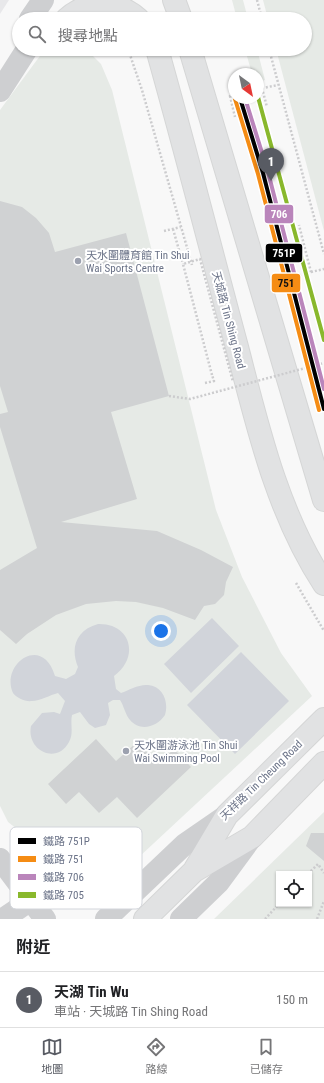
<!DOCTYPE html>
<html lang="zh-TW">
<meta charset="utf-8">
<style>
:root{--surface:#fff;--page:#f2f2f2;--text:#202124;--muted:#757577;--line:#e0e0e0;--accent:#585b63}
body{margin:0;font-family:"Roboto Condensed","Noto Sans TC",sans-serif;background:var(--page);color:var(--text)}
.controls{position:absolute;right:12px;bottom:12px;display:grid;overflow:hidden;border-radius:0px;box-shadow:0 1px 3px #0004}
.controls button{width:36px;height:36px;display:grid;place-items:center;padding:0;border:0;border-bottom:1px solid var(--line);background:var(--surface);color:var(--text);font:20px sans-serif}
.compass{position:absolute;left:228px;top:68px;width:36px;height:36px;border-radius:50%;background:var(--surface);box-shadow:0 1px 3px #0004;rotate:147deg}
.you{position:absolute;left:161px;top:631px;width:14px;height:14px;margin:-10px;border:3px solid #fff;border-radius:50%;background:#1a73e8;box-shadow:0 0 0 6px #1a73e833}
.badge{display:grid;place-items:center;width:26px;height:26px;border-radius:50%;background:var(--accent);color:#fff;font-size:13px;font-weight:700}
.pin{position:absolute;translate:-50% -33px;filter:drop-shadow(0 1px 2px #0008)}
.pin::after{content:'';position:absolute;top:21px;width:14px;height:12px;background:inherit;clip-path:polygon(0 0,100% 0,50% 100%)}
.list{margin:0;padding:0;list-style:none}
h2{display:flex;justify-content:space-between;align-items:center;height:52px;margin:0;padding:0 16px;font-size:17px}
h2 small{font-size:13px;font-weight:400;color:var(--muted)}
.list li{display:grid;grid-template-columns:26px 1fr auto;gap:12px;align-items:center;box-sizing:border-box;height:56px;padding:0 16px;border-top:1px solid var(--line)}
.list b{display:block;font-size:15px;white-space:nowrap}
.list p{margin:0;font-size:13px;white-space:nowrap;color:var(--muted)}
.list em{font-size:13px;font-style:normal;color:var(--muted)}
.icon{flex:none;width:22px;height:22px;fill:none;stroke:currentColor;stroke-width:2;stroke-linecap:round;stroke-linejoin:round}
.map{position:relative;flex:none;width:324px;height:919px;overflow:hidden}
.search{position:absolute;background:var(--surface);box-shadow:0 1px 3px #0004;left:12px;right:12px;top:12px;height:44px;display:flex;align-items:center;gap:10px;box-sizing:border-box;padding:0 14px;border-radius:22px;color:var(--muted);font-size:15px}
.sheet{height:108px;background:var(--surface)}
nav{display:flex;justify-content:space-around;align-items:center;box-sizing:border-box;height:56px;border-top:1px solid var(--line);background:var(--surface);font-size:11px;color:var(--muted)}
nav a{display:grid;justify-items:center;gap:2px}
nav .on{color:var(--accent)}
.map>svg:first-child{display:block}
.built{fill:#e8e8ea}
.green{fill:#e6eae6;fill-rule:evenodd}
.water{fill:#d1d4da}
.building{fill:#d0d2d3}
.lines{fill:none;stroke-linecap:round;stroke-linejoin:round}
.major-casing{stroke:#d5d6d6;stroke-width:24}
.path{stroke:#ccccce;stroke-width:2.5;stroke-dasharray:2 2;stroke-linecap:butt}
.minor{stroke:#cecfd1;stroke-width:22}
.major{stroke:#e1e2e3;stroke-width:22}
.path-bridge{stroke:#ccccce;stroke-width:2.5;stroke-dasharray:2 2;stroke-linecap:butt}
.rail-1-casing{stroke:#fff;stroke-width:7}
.rail-2-casing{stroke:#fff;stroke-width:7}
.rail-3-casing{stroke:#fff;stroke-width:7}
.rail-4-casing{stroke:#fff;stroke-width:7}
.rail-1{stroke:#000;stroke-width:4}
.rail-2{stroke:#f58c14;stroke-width:4}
.rail-3{stroke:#ba85bb;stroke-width:4}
.rail-4{stroke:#89b82c;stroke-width:4}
.poi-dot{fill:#9ca1af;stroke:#fff;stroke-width:1.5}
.labels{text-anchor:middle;stroke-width:4;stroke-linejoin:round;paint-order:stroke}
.poi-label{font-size:11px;fill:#6a7287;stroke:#fff;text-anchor:start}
.street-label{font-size:11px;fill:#6a7287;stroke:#fff}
.key{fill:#fff;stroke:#d2d5db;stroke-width:1}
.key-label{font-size:11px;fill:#6a7287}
.line-badge{stroke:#fff;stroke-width:1.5}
.badge-label{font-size:11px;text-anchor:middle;font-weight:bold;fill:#fff}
.pale-badge-label{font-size:11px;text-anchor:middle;font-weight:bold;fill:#111}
</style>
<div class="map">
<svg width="324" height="919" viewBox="0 0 324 919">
<rect width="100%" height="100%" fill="#f8f8f8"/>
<!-- built -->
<path class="built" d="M0,0H9L0,14Z"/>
<!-- green -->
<path class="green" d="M232,0H243L248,19H237Z
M263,0H324V231L276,49H305V19H268Z
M45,49H86L101,64L112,90L216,510L242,577L281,653L312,696L139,857L101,872L49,854L8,822L0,806V110Z
M245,49H257L265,80L258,82V74H252Z
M324,812V919H214ZM279,874H309V904H279Z"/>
<!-- water -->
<path class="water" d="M212,618L239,646L191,693L164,664Z
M98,624C131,623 140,657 114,676L116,689L121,693C129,690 139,684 148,685C163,686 169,702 165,715C157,727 140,732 130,720C125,714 124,706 120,700H113L108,703L110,715L106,725L95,728L89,724L80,712L72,715C70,724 74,733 69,742C57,765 26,751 31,726L42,713L54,712L60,714L65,701L58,693C50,695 40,701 32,701C25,702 17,698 13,693C0,665 42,633 55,676L66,679L75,674L78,667C70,648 76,630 98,624Z
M241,652L289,701L235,754L187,705Z"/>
<!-- building -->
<path class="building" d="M0,201L22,207L36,218L49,233L55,252L126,233L169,396L111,412L137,499L61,522L157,531L201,550L233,567L226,582L224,595L215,604L204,606L195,620L163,608L136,602L116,601L86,604L56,615L27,634L16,644L0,630V570L37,548L0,427V414L8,412L0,386Z
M96,739L116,761L137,742L158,764L174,749L191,767L137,818L117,797L99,813L79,792L66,804L48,784Z
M311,833H324V861L306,846Z"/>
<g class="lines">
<defs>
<path id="major" d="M174,0L181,19
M67,19C88,0 117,0 138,19
M157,49C185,148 210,247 237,347C258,428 277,512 324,584
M190,49L324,500
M195,869L227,815L324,719
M145,919L194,871L252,837L324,763"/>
</defs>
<!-- major casing -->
<use href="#major" class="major-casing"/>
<!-- path -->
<path class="path" d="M257,0L262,19
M128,49L142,90L192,265
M269,49L324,254
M262,88L267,107
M258,89L278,85
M234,95L230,96L235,117
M173,229L183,264
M164,231L181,227
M311,272L324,269
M280,281L311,272L299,225
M205,383L214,381L212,375
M296,583L324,631
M308,874L318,864L324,873
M265,919L279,904
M317,919L324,901"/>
<!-- minor -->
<path class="minor" d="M30,19L43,0
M0,91L27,49
M0,859L45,919
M3,919L31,900
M106,919L185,844L227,815
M181,919L219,882L252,837"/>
<!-- major -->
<use href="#major" class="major"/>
<!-- path-bridge -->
<path class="path-bridge" d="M212,375L183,264L200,259L233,382
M169,396L190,399L324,363"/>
<defs>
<path id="rail-1" d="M240,98L263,173L324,409"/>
<path id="rail-2" d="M235,99L258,174L319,410"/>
<path id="rail-3" d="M245,98L268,172L324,389"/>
<path id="rail-4" d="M258,97L324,340"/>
</defs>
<!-- rail-1 casing -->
<use href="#rail-1" class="rail-1-casing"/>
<!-- rail-2 casing -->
<use href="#rail-2" class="rail-2-casing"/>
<!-- rail-3 casing -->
<use href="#rail-3" class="rail-3-casing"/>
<!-- rail-4 casing -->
<use href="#rail-4" class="rail-4-casing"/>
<!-- rail-1 -->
<use href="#rail-1" class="rail-1"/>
<!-- rail-2 -->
<use href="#rail-2" class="rail-2"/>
<!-- rail-3 -->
<use href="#rail-3" class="rail-3"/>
<!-- rail-4 -->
<use href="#rail-4" class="rail-4"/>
</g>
<!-- markers -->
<g class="poi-dot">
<circle cx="78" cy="261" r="4"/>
<circle cx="126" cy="751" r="4"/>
</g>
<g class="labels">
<!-- poi labels -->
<g class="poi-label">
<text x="86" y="259">天水圍體育館 Tin Shui<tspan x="86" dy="13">Wai Sports Centre</tspan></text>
<text x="134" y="749">天水圍游泳池 Tin Shui<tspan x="134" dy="13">Wai Swimming Pool</tspan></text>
</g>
<!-- street labels -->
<g class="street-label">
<text transform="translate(229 320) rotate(75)" y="4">天城路 Tin Shing Road</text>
<text transform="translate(261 780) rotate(-44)" y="4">天祥路 Tin Cheung Road</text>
</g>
</g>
<!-- legend -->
<rect x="10" y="827" width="132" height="82" rx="6" class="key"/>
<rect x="18" y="838" width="18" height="6" fill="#000"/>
<rect x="18" y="856" width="18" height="6" fill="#f58c14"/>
<rect x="18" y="874" width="18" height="6" fill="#ba85bb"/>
<rect x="18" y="892" width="18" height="6" fill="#89b82c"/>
<g class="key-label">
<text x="43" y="845">鐵路 751P</text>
<text x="43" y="863">鐵路 751</text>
<text x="43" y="881">鐵路 706</text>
<text x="43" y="899">鐵路 705</text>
</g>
<g class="line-badge">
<rect x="264" y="204" width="30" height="20" rx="4" fill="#ba85bb"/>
<rect x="265" y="243" width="38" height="20" rx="4" fill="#000"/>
<rect x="271" y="273" width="30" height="20" rx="4" fill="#f58c14"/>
</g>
<g class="badge-label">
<text x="279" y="218">706</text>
<text x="284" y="257">751P</text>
</g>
<g class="pale-badge-label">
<text x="286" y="287">751</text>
</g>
</svg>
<div class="controls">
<button><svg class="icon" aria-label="locate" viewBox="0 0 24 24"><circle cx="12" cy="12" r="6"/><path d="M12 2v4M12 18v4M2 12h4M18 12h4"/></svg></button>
</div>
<svg class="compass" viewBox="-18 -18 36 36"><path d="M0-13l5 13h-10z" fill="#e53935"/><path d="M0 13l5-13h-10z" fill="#757577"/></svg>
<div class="you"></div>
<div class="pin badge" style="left:271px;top:181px">1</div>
<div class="search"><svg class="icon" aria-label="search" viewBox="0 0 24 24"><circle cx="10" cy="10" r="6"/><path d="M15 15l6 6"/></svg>搜尋地點</div>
</div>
<section class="sheet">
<h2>附近<small></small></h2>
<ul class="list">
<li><span class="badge">1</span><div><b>天湖 Tin Wu</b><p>車站 · 天城路 Tin Shing Road</p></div><em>150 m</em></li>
</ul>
</section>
<nav>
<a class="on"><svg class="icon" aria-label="map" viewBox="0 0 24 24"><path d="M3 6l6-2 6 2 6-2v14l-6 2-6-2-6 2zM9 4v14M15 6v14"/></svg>地圖</a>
<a><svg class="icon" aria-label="directions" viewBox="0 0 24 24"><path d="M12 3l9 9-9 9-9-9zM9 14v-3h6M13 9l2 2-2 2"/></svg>路線</a>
<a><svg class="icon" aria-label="saved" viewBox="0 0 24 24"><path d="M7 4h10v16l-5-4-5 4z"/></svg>已儲存</a>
</nav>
